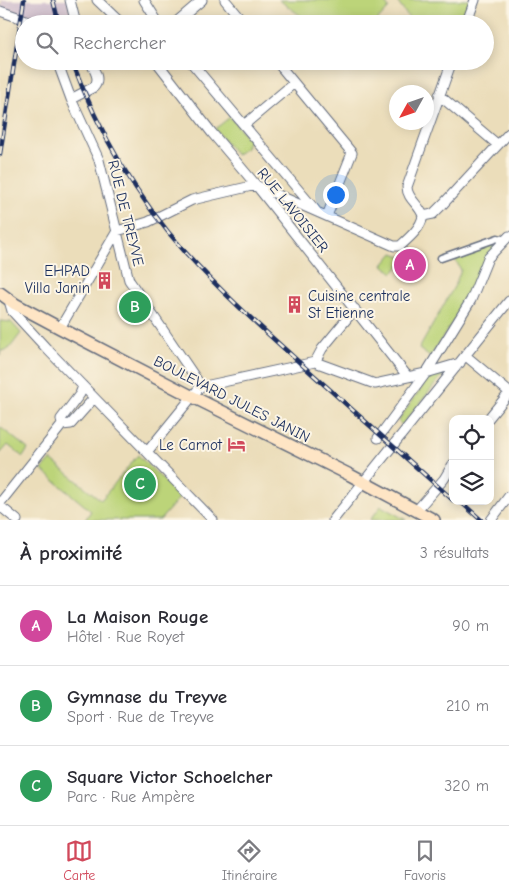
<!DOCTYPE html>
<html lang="fr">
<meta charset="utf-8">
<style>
:root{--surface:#fff;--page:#f7f7f7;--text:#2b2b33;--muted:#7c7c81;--line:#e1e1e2;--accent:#d1495b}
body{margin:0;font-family:"Comic Neue",sans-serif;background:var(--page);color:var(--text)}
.controls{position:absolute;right:15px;bottom:15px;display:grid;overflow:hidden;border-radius:10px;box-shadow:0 2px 12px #0003}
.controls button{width:45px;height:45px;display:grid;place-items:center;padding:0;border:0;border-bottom:1px solid var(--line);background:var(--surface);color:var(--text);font:25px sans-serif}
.compass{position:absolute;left:389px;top:85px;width:45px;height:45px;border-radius:50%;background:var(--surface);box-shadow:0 2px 12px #0003;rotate:230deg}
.you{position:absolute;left:335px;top:194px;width:18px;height:18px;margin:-12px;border:4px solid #fff;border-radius:50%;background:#1a73e8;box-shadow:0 0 0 8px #1a73e833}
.badge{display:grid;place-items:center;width:32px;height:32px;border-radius:50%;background:var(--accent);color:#fff;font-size:16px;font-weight:700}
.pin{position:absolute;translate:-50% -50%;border:2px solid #fff;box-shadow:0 1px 5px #0006}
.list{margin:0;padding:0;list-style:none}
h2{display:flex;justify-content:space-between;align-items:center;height:65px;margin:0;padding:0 20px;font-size:21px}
h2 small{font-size:16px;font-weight:400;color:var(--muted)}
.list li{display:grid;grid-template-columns:32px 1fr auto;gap:15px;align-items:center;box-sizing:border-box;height:80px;padding:0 20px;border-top:1px solid var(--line)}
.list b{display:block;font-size:19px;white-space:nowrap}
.list p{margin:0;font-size:16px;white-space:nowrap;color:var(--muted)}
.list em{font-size:16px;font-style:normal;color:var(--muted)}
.icon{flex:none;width:28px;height:28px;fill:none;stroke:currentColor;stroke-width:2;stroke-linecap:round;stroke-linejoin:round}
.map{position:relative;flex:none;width:509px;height:520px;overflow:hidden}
.search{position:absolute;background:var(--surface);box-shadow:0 2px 12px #0003;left:15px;right:15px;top:15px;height:55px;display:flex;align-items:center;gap:12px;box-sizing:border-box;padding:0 18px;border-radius:28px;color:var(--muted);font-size:19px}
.sheet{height:305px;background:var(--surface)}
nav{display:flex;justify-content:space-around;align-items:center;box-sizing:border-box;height:70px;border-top:1px solid var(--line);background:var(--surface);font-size:14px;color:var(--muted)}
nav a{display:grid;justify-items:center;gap:2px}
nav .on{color:var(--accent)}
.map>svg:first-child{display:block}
.industrial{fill:#cfbdce}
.green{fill:#bcd479;stroke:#6c826c}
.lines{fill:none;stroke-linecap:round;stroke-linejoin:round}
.pedestrian-casing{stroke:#646c7e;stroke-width:9}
.minor-casing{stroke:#646c7e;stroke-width:11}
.secondary-casing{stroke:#646c7e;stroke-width:14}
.pedestrian{stroke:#fff;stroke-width:6}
.minor{stroke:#fff;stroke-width:9}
.secondary{stroke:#fee5c5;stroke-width:11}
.rail-casing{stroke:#1b2f5e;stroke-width:4.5}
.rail{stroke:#fcf5e5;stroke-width:2.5;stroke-dasharray:8;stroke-linecap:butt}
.labels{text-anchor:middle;stroke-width:4;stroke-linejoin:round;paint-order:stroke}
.street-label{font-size:15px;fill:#1b2f5e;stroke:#fcf5e5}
.poi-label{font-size:15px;fill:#1b2f5e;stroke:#fcf5e5;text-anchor:end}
</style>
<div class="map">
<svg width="509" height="520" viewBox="0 0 509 520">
<rect width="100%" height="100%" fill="#fcf5e5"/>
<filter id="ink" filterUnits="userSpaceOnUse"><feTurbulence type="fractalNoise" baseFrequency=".02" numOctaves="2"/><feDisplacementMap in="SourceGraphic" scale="10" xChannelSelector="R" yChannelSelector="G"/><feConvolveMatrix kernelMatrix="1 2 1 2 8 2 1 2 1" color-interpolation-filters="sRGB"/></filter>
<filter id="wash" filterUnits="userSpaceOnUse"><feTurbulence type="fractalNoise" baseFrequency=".0096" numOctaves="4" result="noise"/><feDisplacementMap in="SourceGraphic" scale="20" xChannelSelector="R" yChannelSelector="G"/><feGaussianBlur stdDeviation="1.12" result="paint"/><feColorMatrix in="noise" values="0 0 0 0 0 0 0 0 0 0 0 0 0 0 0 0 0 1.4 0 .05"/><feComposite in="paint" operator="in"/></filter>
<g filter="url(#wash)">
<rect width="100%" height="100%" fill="#ebddba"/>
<!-- industrial -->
<path class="industrial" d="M2,0H68L72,24H57L0,11Z"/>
<!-- green -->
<path class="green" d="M279,0H383L389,8L374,24H312Z
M396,0H471L461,24H413Z
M230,117L250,141L246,144L247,147L236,155L215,129Z
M495,242L497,244L464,305L430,357L419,349L455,285L461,270L455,259Z
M393,253L406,258L393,273L383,265Z
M0,321L11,322L21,333L9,349L1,351L0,356Z
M446,371L402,425L398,421L399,419L430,376Z
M0,427L28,449L23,457L8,445L0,454Z
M138,455L180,497L160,520H85L91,511L42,470L51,460L101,500Z
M381,506L406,520H370Z"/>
</g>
<g filter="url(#ink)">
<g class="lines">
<defs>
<path id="pedestrian" d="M441,258L498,238L506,240"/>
<path id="minor" d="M70,0L76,24
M97,0L122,24
M144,0L159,24
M225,0L245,24
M0,11L29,21L33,24
M174,24L202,0
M466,24L475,0
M57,61L71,99L99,160L129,280L197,380L200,387
M156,61L212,133L256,185L408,377
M190,61L317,212
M276,61L352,153L327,216
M439,95L498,145
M71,99L94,87C101,79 94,70 90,61
M244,125L294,83
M258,186L394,246H400C409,238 421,228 423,216
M423,216C420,205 407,199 407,187L452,61
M423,216L433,214L444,203L509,133
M117,231L148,222L192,200L256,185
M10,304L12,311L47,349L213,520
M60,328L117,231
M466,356L509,392
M315,362L322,349L355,309
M488,419L509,393
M62,425L71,424L94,398
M378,438L426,373L471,300L488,258L509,236
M147,452L200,387L315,362L375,384L426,373L460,363
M0,503L62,425L61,419L80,394L83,386
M0,506L17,520
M416,511L444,479L453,464
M333,520L509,301
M491,520L509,496"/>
<path id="secondary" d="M0,293L15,304L60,328L191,396L350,475L434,520"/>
</defs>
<!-- pedestrian casing -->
<use href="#pedestrian" class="pedestrian-casing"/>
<!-- minor casing -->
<use href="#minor" class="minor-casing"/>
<!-- secondary casing -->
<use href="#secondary" class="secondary-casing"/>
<!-- pedestrian -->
<use href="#pedestrian" class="pedestrian"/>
<!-- minor -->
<use href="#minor" class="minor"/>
<!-- secondary -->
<use href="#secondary" class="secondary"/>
<defs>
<path id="rail" d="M53,0L59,24
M72,61C98,131 136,197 186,253C224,295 267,333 309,371C357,414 405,457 453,500
M0,154L24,0
M460,501L481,520"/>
</defs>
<!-- rail casing -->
<use href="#rail" class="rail-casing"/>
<!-- rail -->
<use href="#rail" class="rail"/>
</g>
</g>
<!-- icons -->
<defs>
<symbol id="building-bare" viewBox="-9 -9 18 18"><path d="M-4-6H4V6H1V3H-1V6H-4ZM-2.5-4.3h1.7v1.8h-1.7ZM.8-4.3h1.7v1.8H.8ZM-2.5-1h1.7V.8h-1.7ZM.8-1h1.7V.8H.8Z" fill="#d1495b" stroke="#fcf5e5" stroke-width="2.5" paint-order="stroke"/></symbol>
<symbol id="hotel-bare" viewBox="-9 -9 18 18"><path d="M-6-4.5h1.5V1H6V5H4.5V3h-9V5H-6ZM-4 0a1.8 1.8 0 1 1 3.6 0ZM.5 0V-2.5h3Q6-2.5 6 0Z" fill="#d1495b" stroke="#fcf5e5" stroke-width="2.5" paint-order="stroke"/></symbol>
</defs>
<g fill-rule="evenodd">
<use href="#building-bare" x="92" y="268" width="25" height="25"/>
<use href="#building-bare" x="282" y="292" width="25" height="25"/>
<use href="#hotel-bare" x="224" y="432" width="25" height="25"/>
</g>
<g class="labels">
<!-- street labels -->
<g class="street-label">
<text transform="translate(293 210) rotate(51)" y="5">RUE LAVOISIER</text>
<text transform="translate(126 213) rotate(76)" y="5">RUE DE TREYVE</text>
<text transform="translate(232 399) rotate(27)" y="5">BOULEVARD JULES JANIN</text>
</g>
<!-- poi labels -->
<g class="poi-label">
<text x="90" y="276">EHPAD<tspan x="90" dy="17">Villa Janin</tspan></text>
<text x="308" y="301" text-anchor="start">Cuisine centrale<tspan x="308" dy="17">St Etienne</tspan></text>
<text x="222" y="450">Le Carnot</text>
</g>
</g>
</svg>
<div class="controls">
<button><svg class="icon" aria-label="locate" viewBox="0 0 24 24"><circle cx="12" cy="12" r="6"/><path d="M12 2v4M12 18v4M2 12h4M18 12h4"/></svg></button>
<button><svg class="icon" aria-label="layers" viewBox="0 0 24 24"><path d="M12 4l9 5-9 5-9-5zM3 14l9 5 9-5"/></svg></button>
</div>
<svg class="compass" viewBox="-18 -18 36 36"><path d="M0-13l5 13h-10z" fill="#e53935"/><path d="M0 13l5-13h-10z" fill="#7c7c81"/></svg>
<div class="you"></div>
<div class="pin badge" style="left:410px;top:265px;background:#d1479c">A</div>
<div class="pin badge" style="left:135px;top:307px;background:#2e9e5b">B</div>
<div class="pin badge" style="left:140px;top:484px;background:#2e9e5b">C</div>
<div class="search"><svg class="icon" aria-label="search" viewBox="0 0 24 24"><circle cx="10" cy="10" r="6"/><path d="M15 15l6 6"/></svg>Rechercher</div>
</div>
<section class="sheet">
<h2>À proximité<small>3 résultats</small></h2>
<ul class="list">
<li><span class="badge" style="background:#d1479c">A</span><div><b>La Maison Rouge</b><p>Hôtel · Rue Royet</p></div><em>90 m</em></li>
<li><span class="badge" style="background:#2e9e5b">B</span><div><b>Gymnase du Treyve</b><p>Sport · Rue de Treyve</p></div><em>210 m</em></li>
<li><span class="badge" style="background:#2e9e5b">C</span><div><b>Square Victor Schoelcher</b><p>Parc · Rue Ampère</p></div><em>320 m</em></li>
</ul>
</section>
<nav>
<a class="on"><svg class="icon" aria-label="map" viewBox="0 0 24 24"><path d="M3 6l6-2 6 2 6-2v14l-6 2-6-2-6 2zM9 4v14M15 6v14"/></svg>Carte</a>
<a><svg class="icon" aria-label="directions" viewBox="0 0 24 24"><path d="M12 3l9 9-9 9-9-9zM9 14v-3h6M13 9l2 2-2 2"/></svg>Itinéraire</a>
<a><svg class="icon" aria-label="saved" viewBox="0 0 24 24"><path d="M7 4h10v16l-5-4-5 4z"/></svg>Favoris</a>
</nav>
